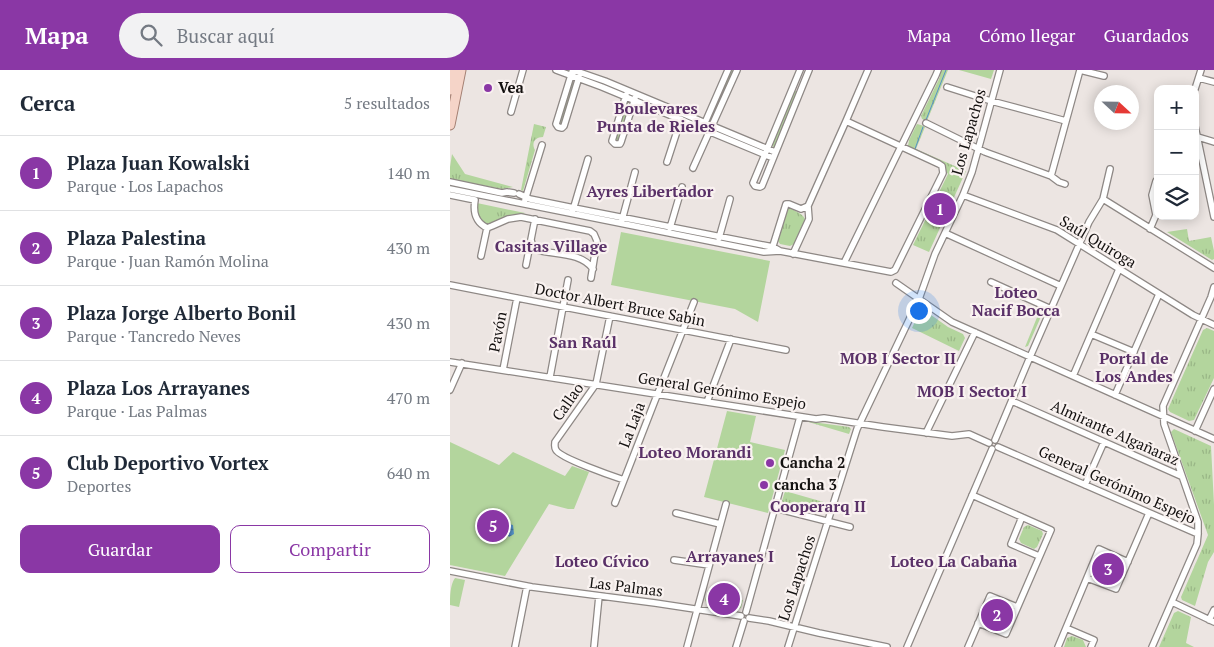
<!DOCTYPE html>
<html lang="es">
<meta charset="utf-8">
<style>
:root{--surface:#fff;--page:#f2f2f3;--text:#1f2937;--muted:#747a83;--line:#e0e1e3;--accent:#8a37a5}
body{margin:0;font-family:"PT Serif",serif;background:var(--page);color:var(--text)}
.controls{position:absolute;right:15px;top:15px;display:grid;overflow:hidden;border-radius:10px;box-shadow:0 2px 12px #0003}
.controls button{width:45px;height:45px;display:grid;place-items:center;padding:0;border:0;border-bottom:1px solid var(--line);background:var(--surface);color:var(--text);font:25px sans-serif}
.compass{position:absolute;left:644px;top:15px;width:45px;height:45px;border-radius:50%;background:var(--surface);box-shadow:0 2px 12px #0003;rotate:112deg}
.you{position:absolute;left:468px;top:240px;width:18px;height:18px;margin:-12px;border:4px solid #fff;border-radius:50%;background:#1a73e8;box-shadow:0 0 0 8px #1a73e833}
.badge{display:grid;place-items:center;width:32px;height:32px;border-radius:50%;background:var(--accent);color:#fff;font-size:16px;font-weight:700}
.pin{position:absolute;translate:-50% -50%;border:2px solid #fff;box-shadow:0 1px 5px #0006}
.list{margin:0;padding:0;list-style:none}
h2{display:flex;justify-content:space-between;align-items:center;height:65px;margin:0;padding:0 20px;font-size:21px}
h2 small{font-size:16px;font-weight:400;color:var(--muted)}
.list li{display:grid;grid-template-columns:32px 1fr auto;gap:15px;align-items:center;box-sizing:border-box;height:75px;padding:0 20px;border-top:1px solid var(--line)}
.list b{display:block;font-size:19px;white-space:nowrap}
.list p{margin:0;font-size:16px;white-space:nowrap;color:var(--muted)}
.list em{font-size:16px;font-style:normal;color:var(--muted)}
.actions{display:flex;gap:10px;padding:15px 20px}
.actions a{flex:1;padding:11px 0;border:1px solid var(--accent);border-radius:10px;text-align:center;font-size:18px;color:var(--accent)}
.actions .main{background:var(--accent);color:#fff}
.icon{flex:none;width:28px;height:28px;fill:none;stroke:currentColor;stroke-width:2;stroke-linecap:round;stroke-linejoin:round}
.map{position:relative;flex:none;width:764px;height:577px;overflow:hidden}
header{display:flex;align-items:center;gap:30px;box-sizing:border-box;height:70px;padding:0 25px;background:var(--accent);color:#fff}
header strong{font-size:24px}
nav{display:flex;gap:28px;margin-inline-start:auto;font-size:18px}
.search{width:350px;height:45px;background:var(--page);display:flex;align-items:center;gap:12px;box-sizing:border-box;padding:0 18px;border-radius:28px;color:var(--muted);font-size:19px}
main{display:flex}
aside{flex:1;background:var(--surface)}
.map>svg:first-child{display:block}
.grass{fill:url(#grass-tufts)}
.pitch{fill:#b3d59d}
.water{fill:url(#water-rules)}
.lines{fill:none;stroke-linecap:round;stroke-linejoin:round}
.stream{stroke:#5491c8;stroke-width:1}
.minor-casing{stroke:#8e8885;stroke-width:8}
.primary-casing{stroke:#a27d70;stroke-width:11}
.minor{stroke:#fff;stroke-width:5.5}
.primary{stroke:#f5d4c8;stroke-width:9}
.poi-dot{fill:#8a37a5;stroke:#f9f2f0;stroke-width:2}
.labels{text-anchor:middle;stroke-width:4.5;stroke-linejoin:round;paint-order:stroke}
.poi-label{font-size:15px;font-weight:bold;fill:#141110;stroke:#f9f2f0;text-anchor:start}
.street-label{font-size:15px;fill:#141110;stroke:#f9f2f0}
.neighbourhood-label{font-size:16px;font-weight:bold;fill:#5a3168;stroke:#f9f2f0}
</style>
<header>
<strong>Mapa</strong>
<div class="search"><svg class="icon" aria-label="search" viewBox="0 0 24 24"><circle cx="10" cy="10" r="6"/><path d="M15 15l6 6"/></svg>Buscar aquí</div>
<nav><a>Mapa</a><a>Cómo llegar</a><a>Guardados</a></nav>
</header>
<main>
<aside>
<h2>Cerca<small>5 resultados</small></h2>
<ul class="list">
<li><span class="badge">1</span><div><b>Plaza Juan Kowalski</b><p>Parque · Los Lapachos</p></div><em>140 m</em></li>
<li><span class="badge">2</span><div><b>Plaza Palestina</b><p>Parque · Juan Ramón Molina</p></div><em>430 m</em></li>
<li><span class="badge">3</span><div><b>Plaza Jorge Alberto Bonil</b><p>Parque · Tancredo Neves</p></div><em>430 m</em></li>
<li><span class="badge">4</span><div><b>Plaza Los Arrayanes</b><p>Parque · Las Palmas</p></div><em>470 m</em></li>
<li><span class="badge">5</span><div><b>Club Deportivo Vortex</b><p>Deportes</p></div><em>640 m</em></li>
</ul>
<div class="actions"><a class="main">Guardar</a><a>Compartir</a></div>
</aside>
<div class="map">
<svg width="764" height="577" viewBox="0 0 764 577">
<defs>
<pattern id="grass-tufts" width="24" height="20" patternUnits="userSpaceOnUse" patternTransform="scale(1.25)"><rect width="24" height="20" fill="#b3d59d"/><path d="M3 7l-1-3M5 7V3M7 7l1-3M15 17l-1-3M17 17v-4M19 17l1-3" fill="none" stroke="#99b686"/></pattern>
<pattern id="water-rules" width="6" height="5" patternUnits="userSpaceOnUse" patternTransform="scale(1.25)"><rect width="6" height="5" fill="#5491c8"/><path d="M0 2.5h6" fill="none" stroke="#4475a1"/></pattern>
</defs>
<rect width="100%" height="100%" fill="#ece5e2"/>
<!-- grass -->
<path class="grass" d="M280,0H285L262,51L260,52L258,50Z
M491,0H498L477,51L472,49L471,46L490,7Z
M509,0H544L541,9Z
M121,12L124,13L112,55H109Z
M344,21H347L326,76L323,77L322,74Z
M178,33L179,37L169,72L165,71L176,34Z
M84,54L96,57L93,67C85,67 81,73 85,80L73,121L71,120Z
M467,54L471,55L475,57L466,79L516,101L479,182L463,175L498,104C495,101 496,96 493,93L458,76L459,70Z
M2,84L15,104L63,117L52,119L0,109V97Z
M27,133L75,143L73,144L59,145L39,155C28,154 26,142 27,133Z
M338,138H340C345,141 353,144 355,149L344,174L340,176L330,174L328,171Z
M737,159L739,171L761,167L764,181V189L762,190L717,162Z
M474,240L498,257L513,264L515,268L509,281L462,258L470,241Z
M590,240L593,242L578,276L575,277Z
M757,258L764,261V308L744,350L739,351L720,342L718,339L753,260Z
M355,351L399,357L401,359L399,364Z
M724,359L761,376L764,435V482L758,492L745,536L732,530L731,527L758,465L721,362Z
M335,421L377,433L375,441L371,443L335,435L332,431Z
M578,455L592,461L593,464L587,477L584,479L571,473L569,469L574,457Z
M654,487L669,493L671,495L665,509L660,511L646,506L645,502L650,488Z
M258,520L293,530L291,538L288,539L257,534L255,530Z
M545,532L556,536L559,543L553,555L549,557L536,551L535,548L540,534Z
M728,541L741,547L736,573L744,577H709L724,543Z
M622,566L633,570L636,577H614L617,568Z"/>
<!-- pitch -->
<path class="pitch" d="M171,162L320,191L308,252L285,239L161,215Z
M277,341L306,346L300,372L335,380L318,443L254,427Z
M0,372L49,395L63,382L115,406L122,396L139,402L124,439H118L99,434L55,506L0,495Z
M5,508L15,510L9,537L0,535C0,527 0,515 5,508Z"/>
<!-- water -->
<path class="water" d="M46,451L63,455L64,464L59,467L56,463L53,464L51,472L42,470Z"/>
<g class="lines">
<!-- stream -->
<path class="stream" d="M476,50L496,0
M465,79L473,57"/>
<defs>
<path id="minor" d="M106,0L152,17L323,88
M123,0L155,11L325,82
M350,0L303,113L305,116L310,117L312,116L359,0
M630,0L654,6
M122,2L106,54L108,57L112,58L114,56L129,7
M749,8L764,12
M497,17L541,31L616,51
M745,19L751,0
M176,25L162,71L165,74H170L171,72L185,28
M61,42L73,0
M476,53L535,82L601,106L609,112L615,114
M254,55L278,0
M745,56L764,147
M748,67L764,72
M217,92L231,49
M243,98L287,0
M601,106L630,0
M0,112L52,123L57,122L64,123
M0,119L314,182L330,181L441,202L445,200L493,103L492,96L489,94L396,51
M69,124L80,129L124,138L323,177L330,181
M0,125L25,130C23,142 25,152 37,158L42,156L58,149L71,147L140,161L144,164L147,171L141,208
M513,125L607,160L743,245L764,255
M653,129L764,198
M75,130L92,75
M123,140L138,89
M172,150L185,102
M220,158L232,117
M700,159L706,145L702,125L706,111
M495,163L611,216
M269,168L280,129
M81,170L83,177L87,180C105,185 131,182 143,199
M322,179L336,134H339L351,139L358,136L396,51L418,0
M343,184L359,149L358,136
M31,186L37,158
M394,193L486,5L488,0
M76,195L85,149
M541,212L601,239
M446,213L502,252L764,369
M0,215L336,280
M160,246L146,314L105,372C105,375 104,377 106,380C110,388 162,406 174,410
M641,264L684,282
M0,292L366,349L374,348L433,357L502,366L519,364L539,373
M53,300L67,228
M623,306L669,199
M100,307L118,210
M0,320L12,293
M665,325L709,224
M562,331L731,406
M257,332L281,269
M745,361L764,319
M476,363L525,262
M545,370L580,287L639,152L653,129L660,99
M548,377L748,464
M635,415L654,372
M522,425L601,460L556,564L528,553
M165,433L204,333L244,232
M325,438L400,457
M226,443L270,454
M572,447L561,474L589,486
M224,490L259,495
M0,501L82,517L205,533L291,546
M637,508L666,519L699,443
M722,532L764,552
M296,542L350,347
M299,548L319,551L369,563L437,577
M759,550L764,540
M616,558L644,570L641,577
M65,577L77,516
M144,577L149,526
M237,577L276,434
M286,577L294,551
M338,577L407,359L469,229L485,184L513,125L522,102L550,0
M457,577L542,379
M518,577L540,526L567,537
M608,577L649,479L678,492
M702,577L747,474L748,464V452L714,354L713,336L761,227L764,217"/>
<path id="primary" d="M0,20L4,0
M0,55L11,0"/>
</defs>
<!-- minor casing -->
<use href="#minor" class="minor-casing"/>
<!-- primary casing -->
<use href="#primary" class="primary-casing"/>
<!-- minor -->
<use href="#minor" class="minor"/>
<!-- primary -->
<use href="#primary" class="primary"/>
</g>
<!-- markers -->
<g class="poi-dot">
<circle cx="38" cy="18" r="5"/>
<circle cx="320" cy="393" r="5"/>
<circle cx="314" cy="415" r="5"/>
</g>
<g class="labels">
<!-- poi labels -->
<g class="poi-label">
<text x="48" y="23">Vea</text>
<text x="330" y="398">Cancha 2</text>
<text x="324" y="420">cancha 3</text>
</g>
<!-- street labels -->
<g class="street-label">
<text transform="translate(519 62) rotate(-74)" y="5">Los Lapachos</text>
<text transform="translate(648 172) rotate(31)" y="5">Saúl Quiroga</text>
<text transform="translate(170 235) rotate(11)" y="5">Doctor Albert Bruce Sabin</text>
<text transform="translate(48 262) rotate(-79)" y="5">Pavón</text>
<text transform="translate(272 321) rotate(9)" y="5">General Gerónimo Espejo</text>
<text transform="translate(118 332) rotate(-55)" y="5">Callao</text>
<text transform="translate(182 355) rotate(-69)" y="5">La Laja</text>
<text transform="translate(665 363) rotate(24)" y="5">Almirante Algañaraz</text>
<text transform="translate(667 415) rotate(24)" y="5">General Gerónimo Espejo</text>
<text transform="translate(347 508) rotate(-72)" y="5">Los Lapachos</text>
<text transform="translate(176 517) rotate(7)" y="5">Las Palmas</text>
</g>
<!-- neighbourhood labels -->
<g class="neighbourhood-label">
<text x="206" y="44">Boulevares<tspan x="206" dy="18">Punta de Rieles</tspan></text>
<text x="200" y="127">Ayres Libertador</text>
<text x="101" y="182">Casitas Village</text>
<text x="566" y="228">Loteo<tspan x="566" dy="18">Nacif Bocca</tspan></text>
<text x="133" y="278">San Raúl</text>
<text x="448" y="294">MOB I Sector II</text>
<text x="684" y="294">Portal de<tspan x="684" dy="18">Los Andes</tspan></text>
<text x="522" y="327">MOB I Sector I</text>
<text x="245" y="388">Loteo Morandi</text>
<text x="368" y="442">Cooperarq II</text>
<text x="280" y="492">Arrayanes I</text>
<text x="152" y="497">Loteo Cívico</text>
<text x="504" y="497">Loteo La Cabaña</text>
</g>
</g>
</svg>
<div class="controls">
<button>+</button>
<button>−</button>
<button><svg class="icon" aria-label="layers" viewBox="0 0 24 24"><path d="M12 4l9 5-9 5-9-5zM3 14l9 5 9-5"/></svg></button>
</div>
<svg class="compass" viewBox="-18 -18 36 36"><path d="M0-13l5 13h-10z" fill="#e53935"/><path d="M0 13l5-13h-10z" fill="#747a83"/></svg>
<div class="you"></div>
<div class="pin badge" style="left:490px;top:139px">1</div>
<div class="pin badge" style="left:547px;top:545px">2</div>
<div class="pin badge" style="left:658px;top:499px">3</div>
<div class="pin badge" style="left:274px;top:529px">4</div>
<div class="pin badge" style="left:43px;top:456px">5</div>
</div>
</main>
